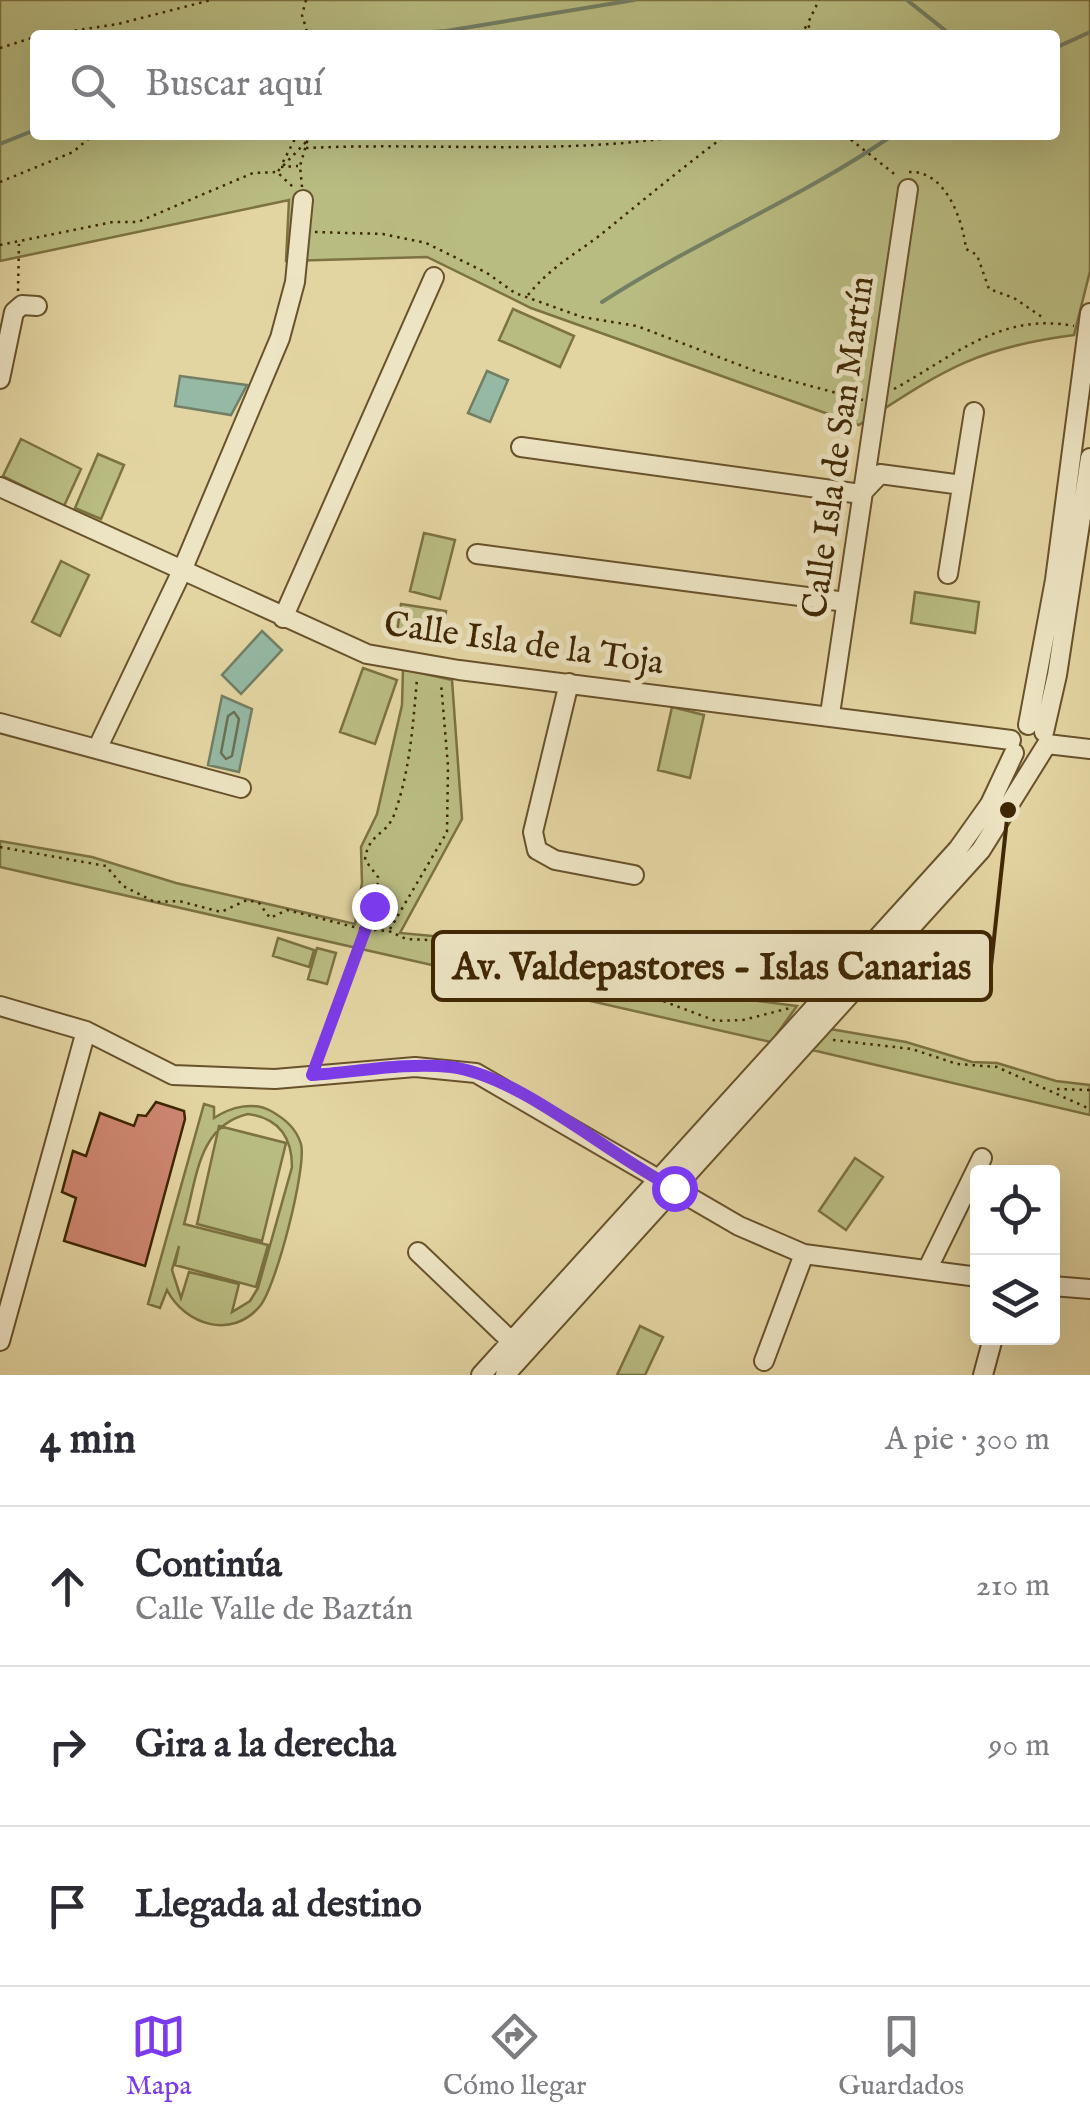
<!DOCTYPE html>
<html lang="es">
<meta charset="utf-8">
<style>
:root{--surface:#fff;--page:#f7f7f7;--text:#2b2b33;--muted:#7c7c81;--line:#e1e1e2;--accent:#7c3aed}
body{margin:0;font-family:"IM FELL English",serif;background:var(--page);color:var(--text)}
.controls{position:absolute;right:30px;bottom:30px;display:grid;overflow:hidden;border-radius:10px;box-shadow:0 10px 40px #0002}
.controls button{width:90px;height:90px;display:grid;place-items:center;padding:0;border:0;border-bottom:2px solid var(--line);background:var(--surface);color:var(--text);font:50px sans-serif}
.stop{position:absolute;width:30px;height:30px;margin:-22px;border:8px solid #7c3aed;border-radius:50%;background:#fff}
.stop.end{background:#7c3aed;border-color:#fff;box-shadow:0 2px 10px #0008}
.list{margin:0;padding:0;list-style:none}
h2{display:flex;justify-content:space-between;align-items:center;height:130px;margin:0;padding:0 40px;font-size:42px}
h2 small{font-size:32px;font-weight:400;color:var(--muted)}
.list li{display:grid;grid-template-columns:65px 1fr auto;gap:30px;align-items:center;box-sizing:border-box;height:160px;padding:0 40px;border-top:2px solid var(--line)}
.list b{display:block;font-size:38px;white-space:nowrap}
.list p{margin:0;font-size:32px;white-space:nowrap;color:var(--muted)}
.list em{font-size:32px;font-style:normal;color:var(--muted)}
.icon{flex:none;width:55px;height:55px;fill:none;stroke:currentColor;stroke-width:2;stroke-linecap:round;stroke-linejoin:round}
.map{position:relative;flex:none;width:1090px;height:1375px;overflow:hidden}
.search{position:absolute;background:var(--surface);box-shadow:0 10px 40px #0002;left:30px;right:30px;top:30px;height:110px;display:flex;align-items:center;gap:25px;box-sizing:border-box;padding:0 35px;border-radius:10px;color:var(--muted);font-size:38px}
.sheet{height:610px;background:var(--surface)}
nav{display:flex;justify-content:space-around;align-items:center;box-sizing:border-box;height:140px;border-top:2px solid var(--line);background:var(--surface);font-size:28px;color:var(--muted)}
nav a{display:grid;justify-items:center;gap:5px}
nav .on{color:var(--accent)}
.map>svg:first-child{display:block}
.green{fill:#b9bc81;stroke:#7c7242;stroke-width:2.5;fill-rule:evenodd}
.water{fill:#95b9a4;stroke:#737f64;stroke-width:2.5}
.lines{fill:none;stroke-linecap:round;stroke-linejoin:round}
.shore{stroke:#6a7054;stroke-width:2.5}
.stream{stroke:#737f64;stroke-width:4}
.building{fill:#ce8771;stroke:#3f2703;stroke-width:2.5}
.minor-casing{stroke:#68522b;stroke-width:22}
.path{stroke:#3f2703;stroke-width:2.5;stroke-dasharray:2.5 5;stroke-linecap:butt}
.minor{stroke:#ede4c3;stroke-width:18}
.route{stroke:#7c3aed;stroke-width:12}
.labels{text-anchor:middle;stroke-width:10;stroke-linejoin:round;paint-order:stroke}
.street-label{font-size:35px;fill:#3f2703;stroke:#ede4c3}
.leader{fill:none;stroke:#3f2703;stroke-width:4}
.callout-dot{fill:#3f2703;stroke:#ede4c3;stroke-width:4}
.callout{fill:#ede4c3;stroke:#3f2703;stroke-width:4}
.callout-label{font-size:38px;text-anchor:middle;font-weight:bold;fill:#3f2703}
</style>
<div class="map">
<svg width="1090" height="1375" viewBox="0 0 1090 1375">
<rect width="100%" height="100%" fill="#e3d5a2"/>
<filter id="stains"><feTurbulence type="fractalNoise" baseFrequency=".002" numOctaves="4"/><feColorMatrix values="0 0 0 0 .2 0 0 0 0 .09 0 0 0 0 .02 0 0 0 .5 -.17"/></filter>
<radialGradient id="worn" r=".72"><stop offset=".6" stop-color="#630" stop-opacity="0"/><stop offset="1" stop-color="#630" stop-opacity=".3"/></radialGradient>
<!-- green -->
<path class="green" d="M0,0H1090V271L1074,335C973,348 941,372 859,425L531,308L427,257L286,261L289,200L0,261ZM35,35H1055V135H35Z
M513,309L574,336L560,367L499,340Z
M21,439L81,469L64,506L3,476Z
M98,454L124,465L101,519L75,508Z
M424,533L455,540L440,599L410,591Z
M61,561L89,575L60,636L32,622Z
M915,592L979,602L975,633L911,623Z
M401,604L446,611L442,639L397,632Z
M363,668L397,680L375,744L340,732Z
M403,669L452,680L462,819L400,933L454,938L619,983L797,1006L771,1042L0,867V841L92,857L176,883L355,924L362,883L361,847L377,814L402,705Z
M672,707L704,715L690,778L658,770Z
M278,938L314,950L309,967L273,956Z
M317,948L336,953L327,984L308,979Z
M830,1029L906,1042L972,1062L997,1063L1056,1081L1090,1085V1115L812,1050Z
M204,1104L214,1107V1118C231,1107 253,1101 271,1111C285,1119 296,1128 301,1144C307,1167 276,1287 260,1306C232,1340 185,1325 167,1290L160,1308L148,1304ZM248,1114C278,1118 292,1137 292,1167L258,1288L250,1301L232,1312L239,1284L189,1272L181,1298L172,1270L179,1246L175,1265L256,1287L268,1245L184,1224C197,1180 197,1126 248,1114Z
M219,1126L286,1143L262,1241L197,1224Z
M855,1158L883,1177L846,1230L819,1211Z
M640,1326L663,1337L645,1375H617Z"/>
<!-- water -->
<path class="water" d="M487,371L508,380L490,422L468,413Z
M180,376L247,385L231,415L175,406Z
M262,631L282,650L241,694L222,675Z
M222,696L252,709L239,772L208,765Z"/>
<g class="lines">
<!-- shore -->
<path class="shore" d="M234,712L239,719L232,756L226,759L221,753L228,716Z"/>
<!-- stream -->
<path class="stream" d="M907,0L951,35
M389,35L446,31L634,0
M1055,48L1090,32
M0,144L35,130
M602,302C696,241 800,199 893,135"/>
</g>
<!-- building -->
<path class="building" d="M156,1102L184,1111L185,1119L145,1266L64,1241L76,1198L62,1192L73,1151L86,1156L100,1113L134,1126L138,1115L146,1116Z"/>
<g class="lines">
<defs>
<path id="minor" d="M0,379L14,312L22,305L37,306
M521,447L861,494L880,474L962,485
M0,487L367,654L459,670L1011,740
M477,554L846,602
M948,574L974,412
M283,618L434,277
M569,683L533,832L537,850L555,860L634,875
M830,714L908,189
M0,723L241,788
M1028,725L1055,580L1090,313
M1044,732L1057,675L1090,458
M1047,744L1090,749
M97,749L181,573L280,338L295,282L303,200
M0,1006L86,1031L173,1075L275,1079L415,1067L476,1073L739,1226L804,1254L978,1277
M418,1252L511,1341
M927,1270L982,1158
M1052,1286L1090,1289
M0,1341L86,1031
M764,1361L804,1254
M481,1375L958,849L990,804L1014,753
M505,1375L981,850L1047,744
M983,1375L993,1338"/>
</defs>
<!-- minor casing -->
<use href="#minor" class="minor-casing"/>
<!-- path -->
<path class="path" d="M306,0L302,15L308,35
M45,35L118,24L211,0
M801,35L808,23
M811,35L808,23L819,0
M0,48L35,37
M845,135L897,176
M306,148C432,142 563,156 687,135
M283,162L297,135
M281,167L298,166
M278,171L307,141
M909,172C946,170 963,221 966,249L977,255L989,289L1014,298L1045,319
M0,182L73,152L93,135
M302,187L300,166L309,135
M315,232L383,234L426,243L487,273L515,293L582,317L637,326L758,372L863,400
M0,245L113,222H138L253,173L277,172L293,187
M18,291L19,244
M528,295C551,267 571,257 599,236C641,202 683,167 726,135
M894,389C954,356 1001,312 1074,326
M0,847L106,866L123,886L155,902L179,901L221,912L247,900L259,903L270,918L287,910L362,929L389,931L406,939L452,941L489,956L504,977L639,992L716,1021L743,1020L790,1008
M390,929L447,832L448,766L441,683
M833,1040L912,1049L957,1064L997,1067L1090,1109
M317,1062C337,1003 376,941 378,877L365,860C368,833 386,836 394,815C410,772 413,724 417,679
M1057,1089L1090,1090"/>
<!-- minor -->
<use href="#minor" class="minor"/>
</g>
<g class="lines">
<!-- route -->
<path class="route" d="M374,906L312,1075C357,1072 406,1062 451,1067C521,1076 608,1155 674,1188"/>
</g>
<g class="labels">
<!-- street labels -->
<g class="street-label">
<text transform="translate(837 447) rotate(-82)" y="12">Calle Isla de San Martín</text>
<text transform="translate(524 642) rotate(8)" y="12">Calle Isla de la Toja</text>
</g>
</g>
<!-- callouts -->
<path class="leader" d="M1008 810L991 966"/>
<circle class="callout-dot" cx="1008" cy="810" r="10"/>
<rect class="callout" x="433" y="932" width="558" height="68" rx="10"/>
<g class="callout-label">
<text x="712" y="979">Av. Valdepastores - Islas Canarias</text>
</g>
<rect width="100%" height="100%" filter="url(#stains)"/>
<rect width="100%" height="100%" fill="url(#worn)"/>
</svg>
<div class="controls">
<button><svg class="icon" aria-label="locate" viewBox="0 0 24 24"><circle cx="12" cy="12" r="6"/><path d="M12 2v4M12 18v4M2 12h4M18 12h4"/></svg></button>
<button><svg class="icon" aria-label="layers" viewBox="0 0 24 24"><path d="M12 4l9 5-9 5-9-5zM3 14l9 5 9-5"/></svg></button>
</div>
<div class="stop" style="left:674px;top:1188px"></div>
<div class="stop end" style="left:374px;top:906px"></div>
<div class="search"><svg class="icon" aria-label="search" viewBox="0 0 24 24"><circle cx="10" cy="10" r="6"/><path d="M15 15l6 6"/></svg>Buscar aquí</div>
</div>
<section class="sheet">
<h2>4 min<small>A pie · 300 m</small></h2>
<ul class="list">
<li><svg class="icon" aria-label="ahead" viewBox="0 0 24 24"><path d="M12 20V5M6 11l6-6 6 6"/></svg><div><b>Continúa</b><p>Calle Valle de Baztán</p></div><em>210 m</em></li>
<li><svg class="icon" aria-label="right" viewBox="0 0 24 24"><path d="M7 20v-9h11M14 6l5 5-5 5"/></svg><div><b>Gira a la derecha</b></div><em>90 m</em></li>
<li><svg class="icon" aria-label="arrive" viewBox="0 0 24 24"><path d="M6 21V4h12l-3 4 3 4H6"/></svg><div><b>Llegada al destino</b></div></li>
</ul>
</section>
<nav>
<a class="on"><svg class="icon" aria-label="map" viewBox="0 0 24 24"><path d="M3 6l6-2 6 2 6-2v14l-6 2-6-2-6 2zM9 4v14M15 6v14"/></svg>Mapa</a>
<a><svg class="icon" aria-label="directions" viewBox="0 0 24 24"><path d="M12 3l9 9-9 9-9-9zM9 14v-3h6M13 9l2 2-2 2"/></svg>Cómo llegar</a>
<a><svg class="icon" aria-label="saved" viewBox="0 0 24 24"><path d="M7 4h10v16l-5-4-5 4z"/></svg>Guardados</a>
</nav>
